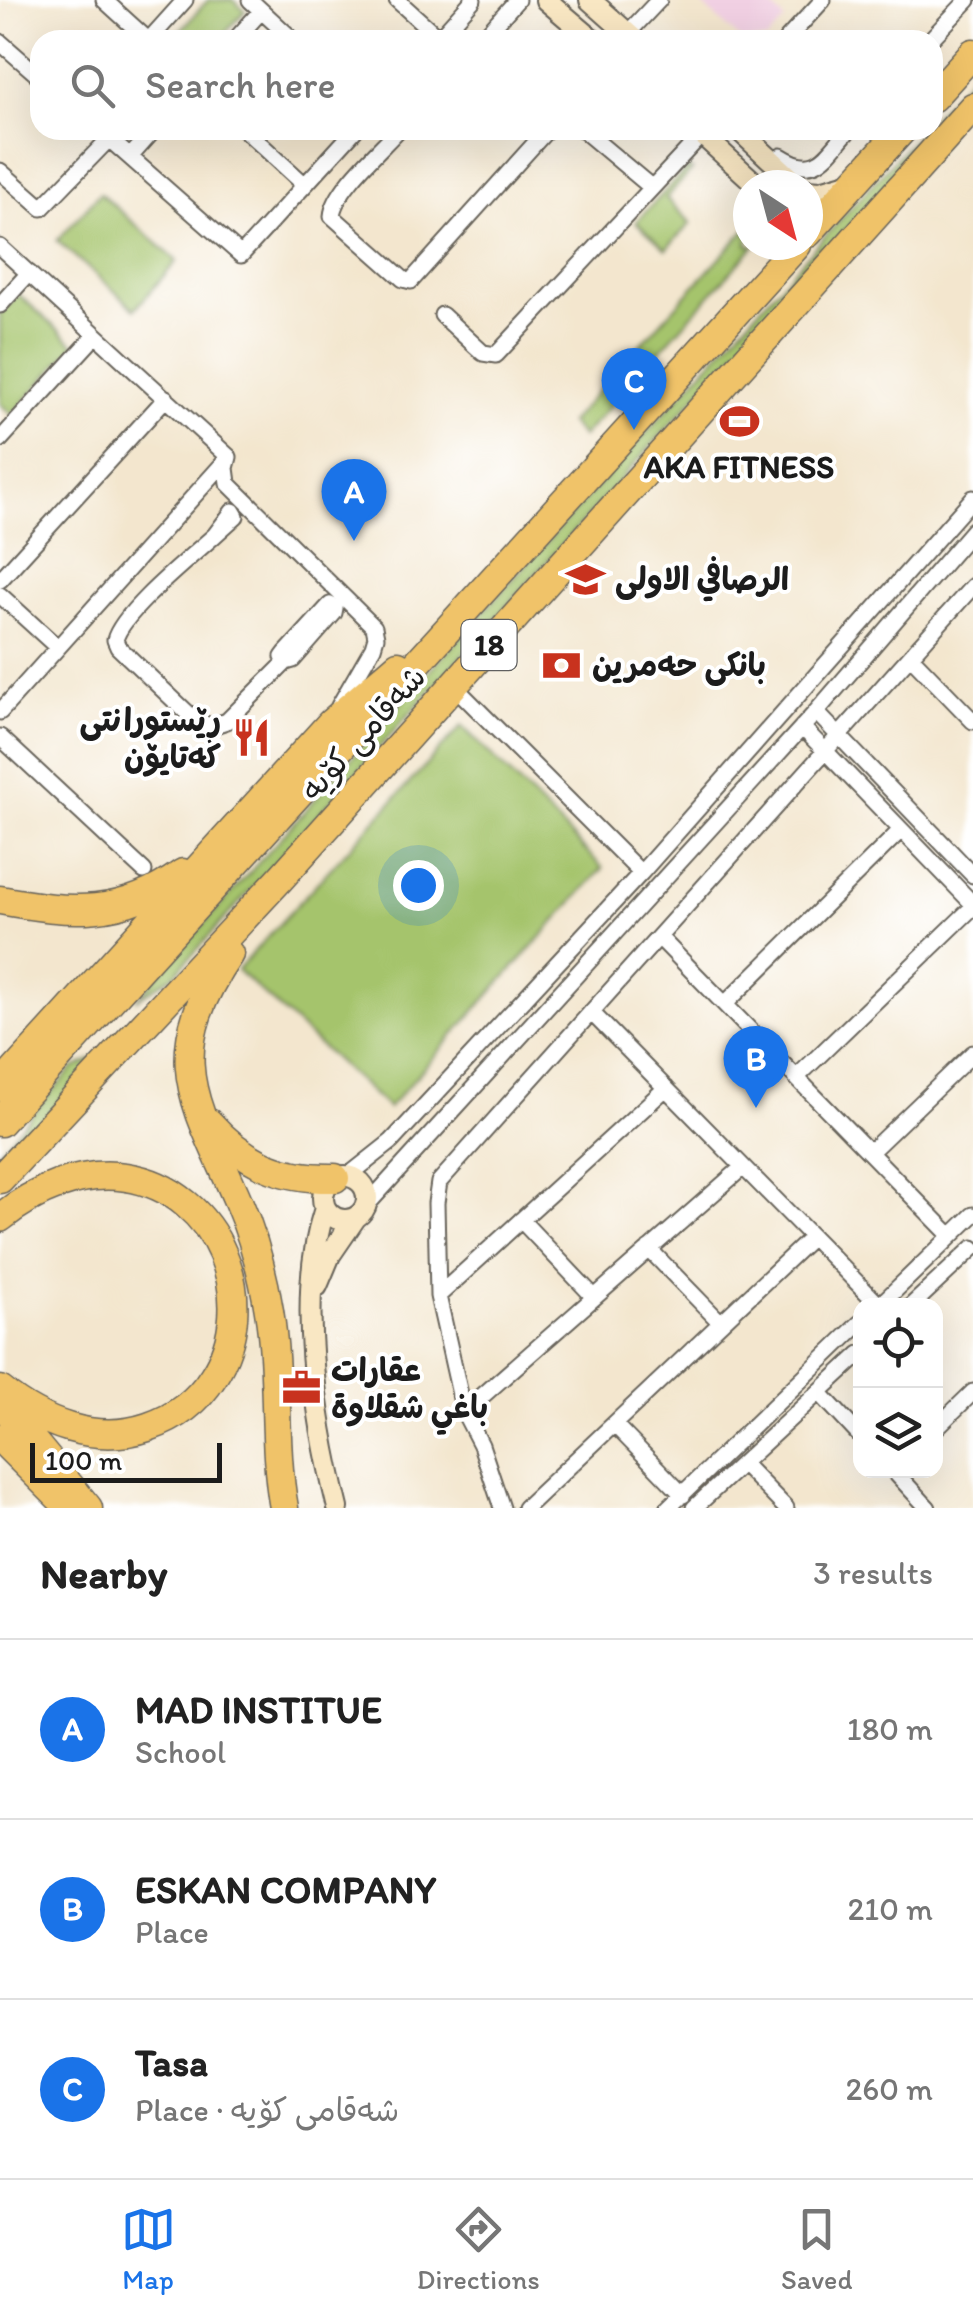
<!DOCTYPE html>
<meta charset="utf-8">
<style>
:root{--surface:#fff;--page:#f2f2f2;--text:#222;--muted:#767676;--line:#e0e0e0;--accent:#1a73e8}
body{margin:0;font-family:Itim,"Playpen Sans Arabic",sans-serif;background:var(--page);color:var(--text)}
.controls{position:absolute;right:30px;bottom:30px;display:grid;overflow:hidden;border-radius:20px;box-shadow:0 10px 40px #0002}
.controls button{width:90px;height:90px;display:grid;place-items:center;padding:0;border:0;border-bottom:2px solid var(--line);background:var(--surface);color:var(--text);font:50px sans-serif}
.compass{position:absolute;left:733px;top:170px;width:90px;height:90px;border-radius:50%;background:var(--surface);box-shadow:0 10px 40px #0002;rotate:144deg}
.scale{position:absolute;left:30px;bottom:25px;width:192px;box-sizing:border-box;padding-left:10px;border:5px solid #1c1c1c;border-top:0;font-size:28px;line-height:35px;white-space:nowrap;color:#1c1c1c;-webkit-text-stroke:8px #fff;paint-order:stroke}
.you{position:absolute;left:418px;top:885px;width:35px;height:35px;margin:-25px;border:8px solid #fff;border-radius:50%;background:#1a73e8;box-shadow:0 0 0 15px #1a73e833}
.badge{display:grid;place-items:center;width:65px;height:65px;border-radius:50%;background:var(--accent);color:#fff;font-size:32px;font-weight:700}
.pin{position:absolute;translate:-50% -82px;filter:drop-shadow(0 2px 5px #0008)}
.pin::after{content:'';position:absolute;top:52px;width:35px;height:30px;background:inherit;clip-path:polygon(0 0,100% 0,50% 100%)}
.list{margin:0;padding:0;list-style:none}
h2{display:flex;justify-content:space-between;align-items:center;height:130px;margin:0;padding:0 40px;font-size:42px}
h2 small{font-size:32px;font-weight:400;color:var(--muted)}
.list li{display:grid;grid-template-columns:65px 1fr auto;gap:30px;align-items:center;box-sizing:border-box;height:180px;padding:0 40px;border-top:2px solid var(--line)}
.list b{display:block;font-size:38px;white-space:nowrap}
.list p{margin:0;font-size:32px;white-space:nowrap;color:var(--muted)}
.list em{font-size:32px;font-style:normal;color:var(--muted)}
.icon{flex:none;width:55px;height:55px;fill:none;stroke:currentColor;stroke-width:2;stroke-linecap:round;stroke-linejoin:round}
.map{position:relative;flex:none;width:973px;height:1508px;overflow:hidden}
.search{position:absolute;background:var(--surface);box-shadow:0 10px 40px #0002;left:30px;right:30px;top:30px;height:110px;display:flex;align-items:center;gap:25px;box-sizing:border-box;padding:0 35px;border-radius:30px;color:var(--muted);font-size:38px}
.sheet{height:670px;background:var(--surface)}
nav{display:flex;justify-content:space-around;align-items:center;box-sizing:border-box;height:140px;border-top:2px solid var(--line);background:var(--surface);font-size:28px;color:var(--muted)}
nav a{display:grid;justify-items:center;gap:5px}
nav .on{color:var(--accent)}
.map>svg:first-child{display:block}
.built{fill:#f1d0e3}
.green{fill:#a5c46c;stroke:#607044;stroke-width:2.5}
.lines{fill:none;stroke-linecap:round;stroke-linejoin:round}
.street-casing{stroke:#67635a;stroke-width:19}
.secondary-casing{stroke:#67635a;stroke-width:24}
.highway-casing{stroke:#67635a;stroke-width:31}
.street{stroke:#fff;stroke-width:15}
.secondary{stroke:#f9e7c3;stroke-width:20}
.highway{stroke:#f0c369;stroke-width:28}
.labels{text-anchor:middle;stroke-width:8;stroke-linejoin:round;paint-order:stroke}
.shield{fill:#fff;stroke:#606060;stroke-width:2.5}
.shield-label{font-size:30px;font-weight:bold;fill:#1c1c1c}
.poi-label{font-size:32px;font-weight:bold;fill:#1c1c1c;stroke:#fff;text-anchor:start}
.street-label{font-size:32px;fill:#1c1c1c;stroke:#fff}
</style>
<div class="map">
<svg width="973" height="1508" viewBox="0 0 973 1508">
<rect width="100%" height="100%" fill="#fff"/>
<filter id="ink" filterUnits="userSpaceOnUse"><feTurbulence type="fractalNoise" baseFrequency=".01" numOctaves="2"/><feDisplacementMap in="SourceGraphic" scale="20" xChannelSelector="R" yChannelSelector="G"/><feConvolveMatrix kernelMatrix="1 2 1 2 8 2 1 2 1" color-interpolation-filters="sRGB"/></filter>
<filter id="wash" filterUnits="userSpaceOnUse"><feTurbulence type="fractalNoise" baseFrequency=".0048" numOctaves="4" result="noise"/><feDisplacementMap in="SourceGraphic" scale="40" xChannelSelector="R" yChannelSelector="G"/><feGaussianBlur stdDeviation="2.25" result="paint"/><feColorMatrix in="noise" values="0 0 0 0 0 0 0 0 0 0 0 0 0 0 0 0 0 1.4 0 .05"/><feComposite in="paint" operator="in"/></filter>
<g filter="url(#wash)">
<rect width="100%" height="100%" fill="#f3e6ce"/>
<!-- built -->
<path class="built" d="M697,0H765L785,20L767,40H741Z"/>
<!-- green -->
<path class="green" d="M208,0H233L245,11L219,40H172Z
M973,73V89L175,974L136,1000L431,669L922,130H933V117Z
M688,167L692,170L666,198L691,223L666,249L636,222Z
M100,193L177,261L135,309L57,241Z
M748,227V245H755L582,437L569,423Z
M18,294L75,345L12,415L0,404V314Z
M462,726L603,868L388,1108L237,970Z
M102,1055L0,1165V1150L73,1068Z"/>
</g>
<g filter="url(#ink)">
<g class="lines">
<defs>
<path id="street" d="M104,0L148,40
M250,0L293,40
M397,0L439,38
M627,34L659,0
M149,40L185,0
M235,40L261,11
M437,40L473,0
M481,40L517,0
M786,40L823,0
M930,40L968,0
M0,42L40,77
M99,130L241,255L355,130
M245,130L305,185
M398,130C380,150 334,190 332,216L403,279L411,281L547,130
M583,130L651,187
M781,156C817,179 826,155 849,130
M130,157L154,130
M0,171L42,208L109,139
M0,247L229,457
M0,305L29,273
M442,315L483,353L496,355L706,130
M0,440L96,335
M229,457L226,468L228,483L374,627L376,637L373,647L339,706
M233,511L236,516L215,535Z
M215,535C191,557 122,612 115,640L118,647L197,722L212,726L227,721L286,662
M0,580L166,398
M0,595L57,647
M330,605L335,608L334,613L293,660L286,662L283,657L286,653Z
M911,657L973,721
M453,685L641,873
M0,712L229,457
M816,712L973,875
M802,727L973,904
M0,737L144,871
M659,937L951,1236
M725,1004L901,830
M591,1012L879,1305
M797,1077L973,907
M871,1151L973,1053
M348,1176L391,1142L641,873L973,498
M365,1207L816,712L973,530
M521,1220L594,1297
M649,1249L721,1323
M438,1296L666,1088
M879,1306L973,1215
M911,1306L973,1248
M819,1392L860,1436
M464,1412L743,1167
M614,1424L683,1495
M936,1428L973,1392
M743,1464L786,1508
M893,1470L928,1508
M502,1508L481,1445L464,1412L438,1296L436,1203L439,1182L973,586
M525,1508L812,1237
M668,1508L860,1323
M694,1508L860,1354"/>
<path id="secondary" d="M546,0L593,40
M590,0L635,40
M697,130L757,185
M739,130L798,185
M808,190L820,191L855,181
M323 1198a22 22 0 1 1 44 0a22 22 0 1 1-44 0Z
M325,1208C296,1295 316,1420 338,1508
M317,1286L330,1255L356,1217"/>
<path id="highway" d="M933,97L973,53
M808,233L902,130
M0,900C71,913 122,918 183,873
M229,954C159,1058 195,1101 238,1201C253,1236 263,1273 269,1311C280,1376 272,1443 284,1508
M0,1087L331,723L398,665
M0,1122L797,245
M209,1123C245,1163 281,1179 335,1178
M0,1179L279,880L973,107
M0,1218C35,1190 80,1170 126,1177C219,1191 262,1302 213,1377C198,1401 175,1418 148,1427C95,1445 41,1423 0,1390
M3,1405L88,1508
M0,1438L65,1503"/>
</defs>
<!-- street casing -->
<use href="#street" class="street-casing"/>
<!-- secondary casing -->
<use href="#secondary" class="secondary-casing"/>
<!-- highway casing -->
<use href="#highway" class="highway-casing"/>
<!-- street -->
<use href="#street" class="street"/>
<!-- secondary -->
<use href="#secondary" class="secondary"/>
<!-- highway -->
<use href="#highway" class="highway"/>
</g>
</g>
<!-- icons -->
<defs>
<symbol id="stadium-bare" viewBox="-9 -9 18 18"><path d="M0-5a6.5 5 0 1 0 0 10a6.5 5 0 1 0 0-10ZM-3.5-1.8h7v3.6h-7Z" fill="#c8321e" stroke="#fff" stroke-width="2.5" paint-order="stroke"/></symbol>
<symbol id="school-bare" viewBox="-9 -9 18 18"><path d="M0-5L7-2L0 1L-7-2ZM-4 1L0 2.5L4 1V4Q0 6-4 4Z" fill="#c8321e" stroke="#fff" stroke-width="2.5" paint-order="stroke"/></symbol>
<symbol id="bank-bare" viewBox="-9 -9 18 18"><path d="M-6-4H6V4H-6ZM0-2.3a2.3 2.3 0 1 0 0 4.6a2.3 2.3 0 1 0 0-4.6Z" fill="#c8321e" stroke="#fff" stroke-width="2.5" paint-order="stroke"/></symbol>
<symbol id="restaurant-bare" viewBox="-9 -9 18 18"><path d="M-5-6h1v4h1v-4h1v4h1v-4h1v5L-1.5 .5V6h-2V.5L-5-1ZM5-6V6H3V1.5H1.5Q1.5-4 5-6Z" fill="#c8321e" stroke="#fff" stroke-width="2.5" paint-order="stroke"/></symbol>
<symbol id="office-bare" viewBox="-9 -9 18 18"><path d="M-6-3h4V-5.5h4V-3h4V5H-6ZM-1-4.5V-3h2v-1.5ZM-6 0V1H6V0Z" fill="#c8321e" stroke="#fff" stroke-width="2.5" paint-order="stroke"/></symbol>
</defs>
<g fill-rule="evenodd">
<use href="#stadium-bare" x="712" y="394" width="55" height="55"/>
<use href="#school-bare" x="558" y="552" width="55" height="55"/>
<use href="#bank-bare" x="534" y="638" width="55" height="55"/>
<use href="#restaurant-bare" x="224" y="710" width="55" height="55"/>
<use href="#office-bare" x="274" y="1360" width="55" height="55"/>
</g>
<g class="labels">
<!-- shield labels -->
<rect class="shield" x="461.5" y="620" width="55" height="50" rx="8"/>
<g class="shield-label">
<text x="489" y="655">18</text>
</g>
<!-- poi labels -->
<g class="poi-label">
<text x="739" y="478" text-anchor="middle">AKA FITNESS</text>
<text x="615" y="590">الرصافي الاولى</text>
<text x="592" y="676">بانكی حه‌مرین</text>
<text x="221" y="731" text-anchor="end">ڕێستورانتی<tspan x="221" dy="37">کەتایۆن</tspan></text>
<text x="331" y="1381">عقارات<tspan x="331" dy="37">باغي شقلاوة</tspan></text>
</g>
<!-- street labels -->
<g class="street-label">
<text transform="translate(363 733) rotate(-48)" y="11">شەقامی کۆیە</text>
</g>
</g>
</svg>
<div class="controls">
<button><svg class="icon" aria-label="locate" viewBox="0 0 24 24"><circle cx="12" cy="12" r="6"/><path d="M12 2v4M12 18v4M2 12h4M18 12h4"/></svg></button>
<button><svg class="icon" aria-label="layers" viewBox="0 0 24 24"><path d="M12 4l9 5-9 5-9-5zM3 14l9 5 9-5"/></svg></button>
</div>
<svg class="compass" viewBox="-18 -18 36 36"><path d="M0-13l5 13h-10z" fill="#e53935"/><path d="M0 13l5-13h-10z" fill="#767676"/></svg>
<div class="scale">100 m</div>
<div class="you"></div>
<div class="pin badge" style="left:354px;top:541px">A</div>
<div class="pin badge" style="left:756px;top:1108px">B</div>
<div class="pin badge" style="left:634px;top:430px">C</div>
<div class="search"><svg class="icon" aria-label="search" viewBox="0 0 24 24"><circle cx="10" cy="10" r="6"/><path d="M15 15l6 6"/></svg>Search here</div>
</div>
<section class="sheet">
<h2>Nearby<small>3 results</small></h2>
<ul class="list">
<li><span class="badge">A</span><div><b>MAD INSTITUE</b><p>School</p></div><em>180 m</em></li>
<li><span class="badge">B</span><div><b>ESKAN COMPANY</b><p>Place</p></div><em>210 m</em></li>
<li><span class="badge">C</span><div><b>Tasa</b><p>Place · شەقامی کۆیە</p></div><em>260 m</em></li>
</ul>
</section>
<nav>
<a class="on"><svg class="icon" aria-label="map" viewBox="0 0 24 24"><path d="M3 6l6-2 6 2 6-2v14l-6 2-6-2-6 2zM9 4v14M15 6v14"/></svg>Map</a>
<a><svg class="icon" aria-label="directions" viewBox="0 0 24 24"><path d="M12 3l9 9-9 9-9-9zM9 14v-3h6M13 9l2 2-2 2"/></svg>Directions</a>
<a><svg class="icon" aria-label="saved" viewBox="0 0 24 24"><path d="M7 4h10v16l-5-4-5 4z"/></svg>Saved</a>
</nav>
